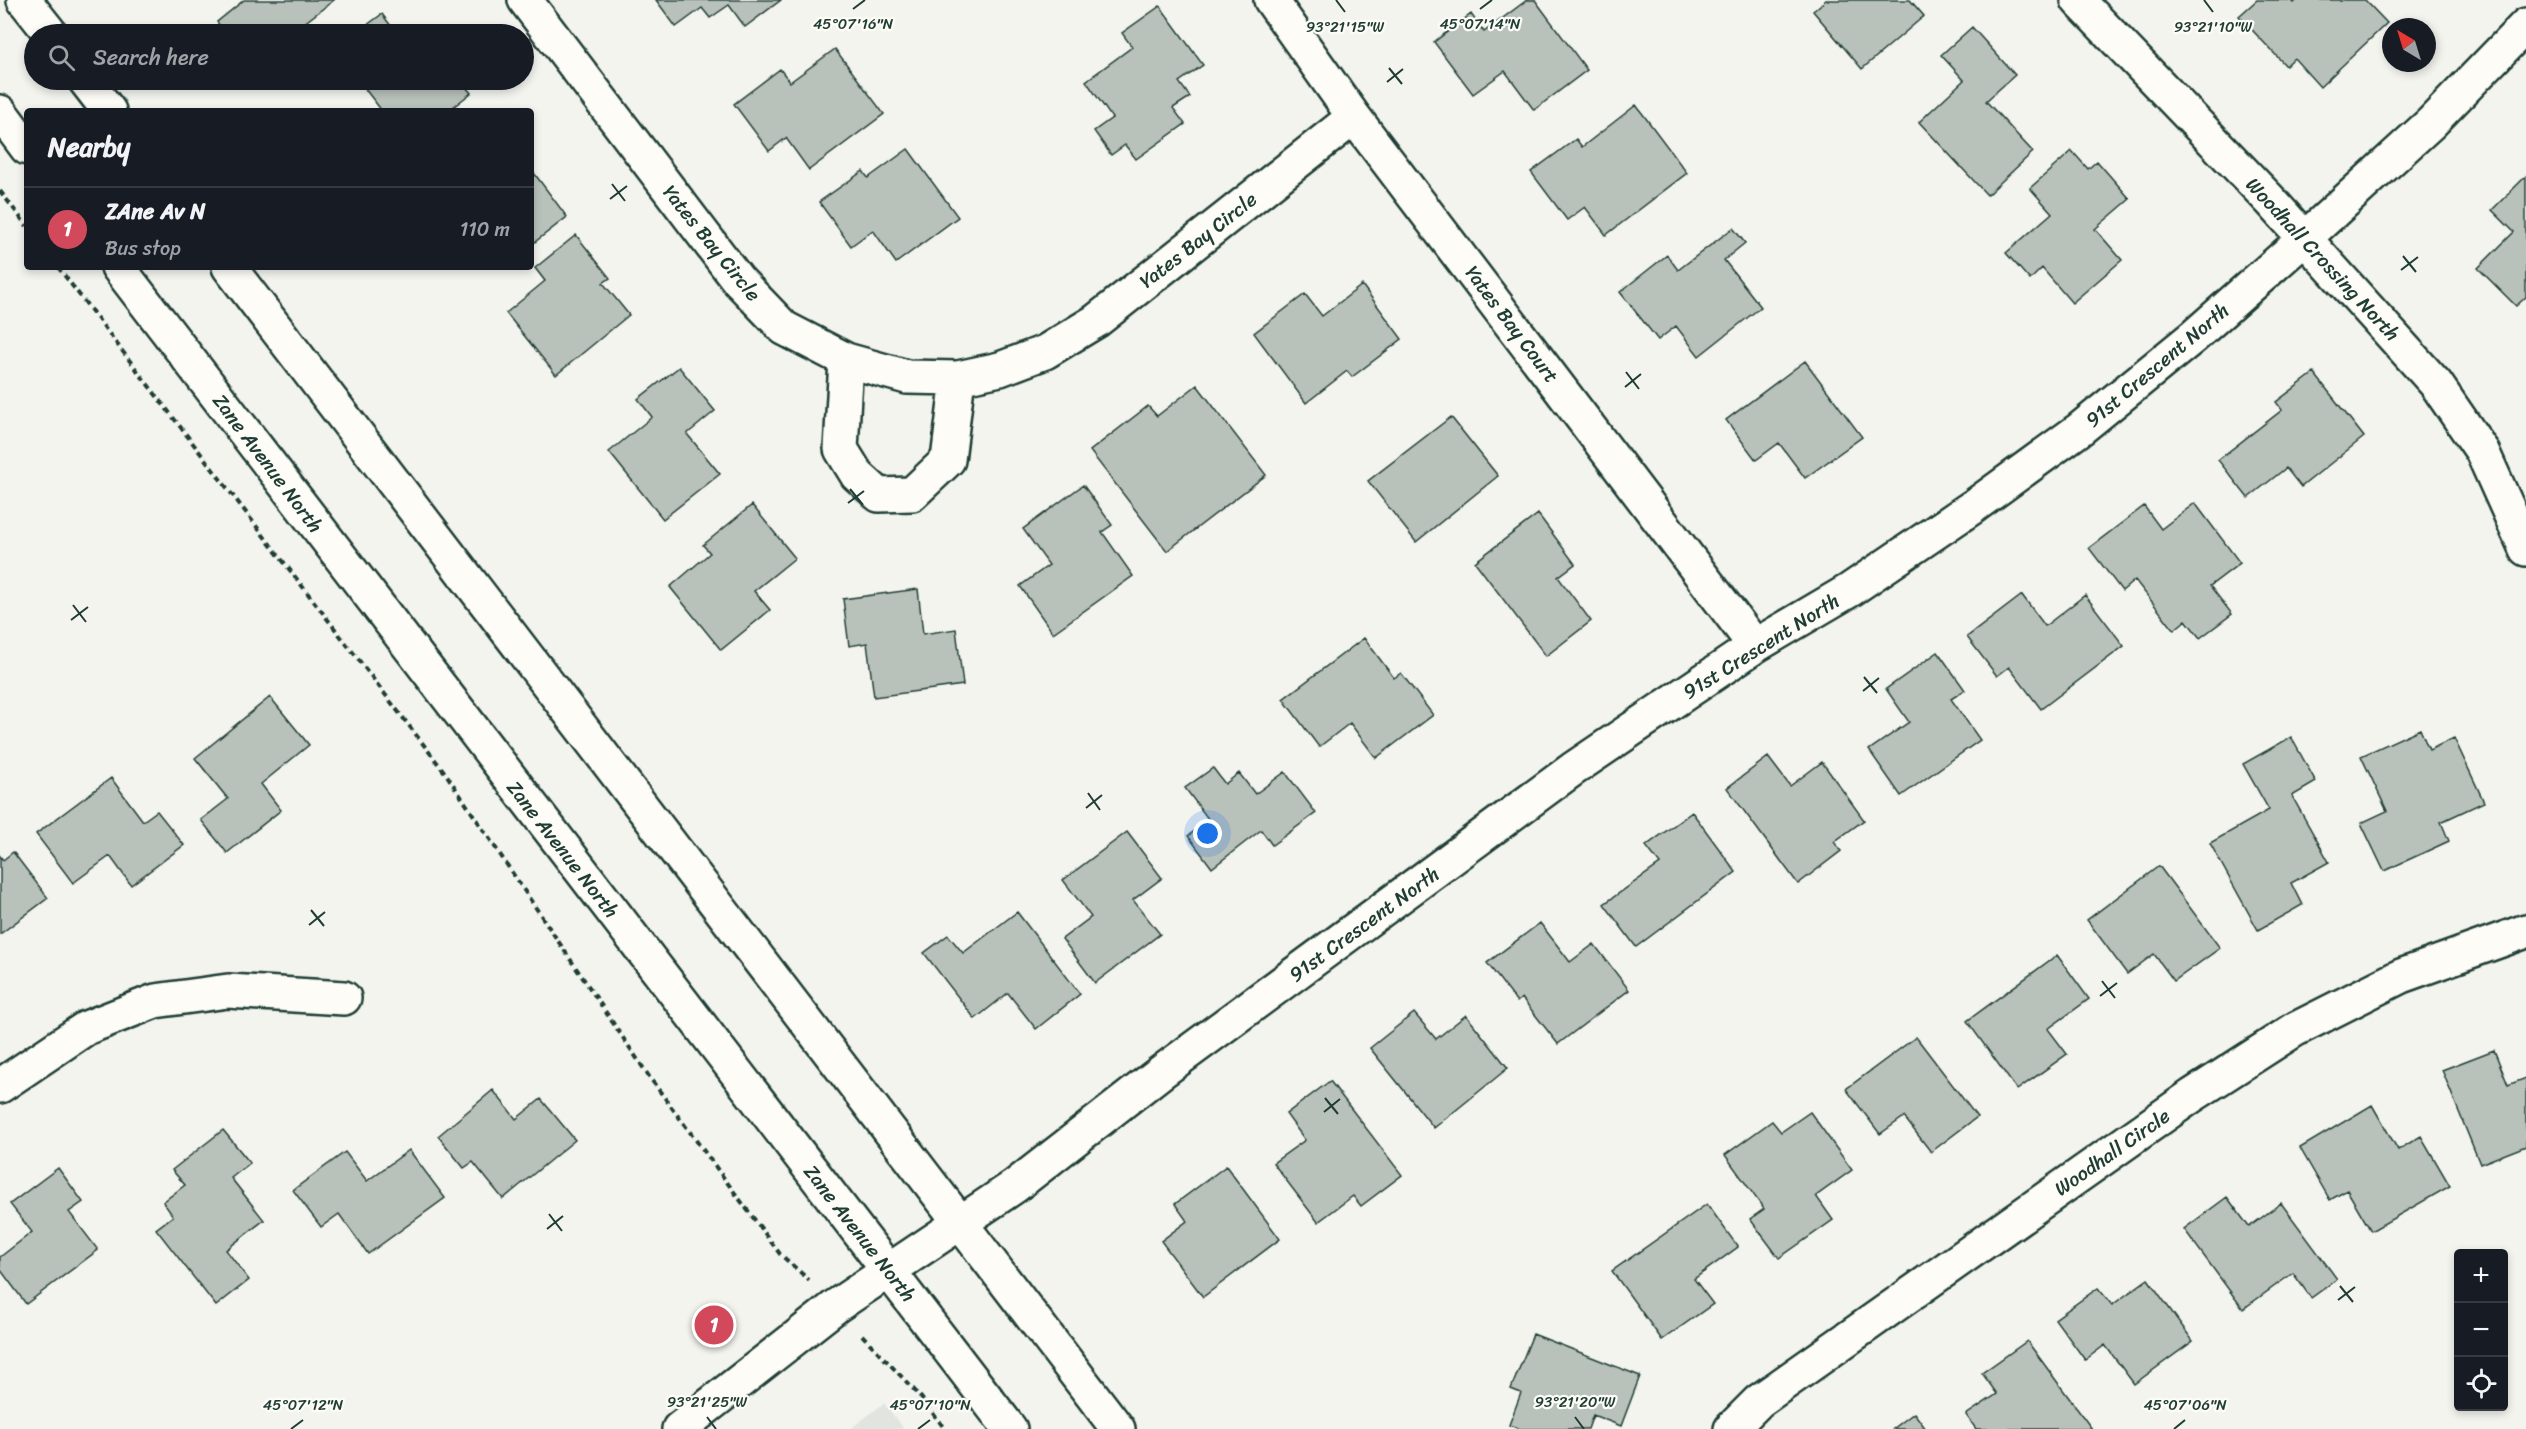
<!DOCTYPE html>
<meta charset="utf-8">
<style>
:root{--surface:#171b24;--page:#20242c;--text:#f1f3f6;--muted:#9ea1a6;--line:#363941;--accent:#d1495b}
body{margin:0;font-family:Sriracha,sans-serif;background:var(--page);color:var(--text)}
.controls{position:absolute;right:18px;bottom:18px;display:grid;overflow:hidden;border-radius:6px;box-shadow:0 3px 9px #0003}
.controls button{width:54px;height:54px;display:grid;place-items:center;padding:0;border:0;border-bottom:2px solid var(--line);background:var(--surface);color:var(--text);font:30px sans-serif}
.compass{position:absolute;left:2382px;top:18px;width:54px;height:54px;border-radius:50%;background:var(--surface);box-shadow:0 3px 9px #0003;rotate:322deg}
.you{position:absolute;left:1208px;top:834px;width:21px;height:21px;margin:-15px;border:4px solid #fff;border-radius:50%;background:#1a73e8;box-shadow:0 0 0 9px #1a73e833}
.badge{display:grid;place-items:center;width:39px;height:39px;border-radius:50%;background:var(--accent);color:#fff;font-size:20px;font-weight:700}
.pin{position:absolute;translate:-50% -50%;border:3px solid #fff;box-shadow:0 2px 6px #0006}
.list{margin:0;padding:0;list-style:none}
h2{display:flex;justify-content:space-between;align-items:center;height:78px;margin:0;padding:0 24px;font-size:26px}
h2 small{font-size:20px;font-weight:400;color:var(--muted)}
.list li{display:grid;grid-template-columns:39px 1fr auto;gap:18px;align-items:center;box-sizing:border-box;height:84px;padding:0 24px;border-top:2px solid var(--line)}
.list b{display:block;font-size:22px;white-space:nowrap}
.list p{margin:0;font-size:20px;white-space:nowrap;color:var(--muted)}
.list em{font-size:20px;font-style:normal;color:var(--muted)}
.icon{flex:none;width:33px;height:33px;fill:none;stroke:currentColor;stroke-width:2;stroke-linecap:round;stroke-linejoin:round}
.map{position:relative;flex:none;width:2526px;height:1429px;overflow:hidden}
.search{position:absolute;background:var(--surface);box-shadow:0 3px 9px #0003;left:24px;top:24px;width:510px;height:66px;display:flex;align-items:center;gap:15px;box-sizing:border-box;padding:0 21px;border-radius:33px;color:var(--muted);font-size:22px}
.panel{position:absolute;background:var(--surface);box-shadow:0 3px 9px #0003;left:24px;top:108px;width:510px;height:162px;border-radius:6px}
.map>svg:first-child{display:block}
.built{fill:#e2e5df}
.building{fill:#b9c1bb;stroke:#1f3d34;stroke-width:1.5}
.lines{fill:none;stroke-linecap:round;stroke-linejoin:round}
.minor-casing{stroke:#1f3d34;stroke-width:38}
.major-casing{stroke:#1f3d34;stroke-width:38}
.path{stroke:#1f3d34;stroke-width:4;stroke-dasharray:6 4.5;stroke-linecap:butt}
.minor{stroke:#fdfcf7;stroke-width:33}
.major{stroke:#fdfcf7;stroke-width:33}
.ticks{fill:none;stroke:#1f3d34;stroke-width:2}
.labels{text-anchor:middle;stroke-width:4.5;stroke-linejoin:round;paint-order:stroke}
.street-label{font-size:20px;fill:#1f3d34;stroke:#fdfcf7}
.ticks-label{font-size:15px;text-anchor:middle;fill:#1f3d34;stroke:#fdfcf7;stroke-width:4.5;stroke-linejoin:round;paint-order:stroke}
</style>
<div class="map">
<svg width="2526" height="1429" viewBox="0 0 2526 1429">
<rect width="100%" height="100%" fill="#f4f4ef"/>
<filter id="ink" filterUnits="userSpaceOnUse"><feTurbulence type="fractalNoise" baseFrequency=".0167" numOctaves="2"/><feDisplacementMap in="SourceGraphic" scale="12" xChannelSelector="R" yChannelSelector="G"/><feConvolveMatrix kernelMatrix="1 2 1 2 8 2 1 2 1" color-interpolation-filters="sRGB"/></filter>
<g filter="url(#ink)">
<!-- built -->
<path class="built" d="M884,1403L904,1429H850Z"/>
<!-- building -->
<path class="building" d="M244,0H334L290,34H226L217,22Z
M656,0H781L745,27L729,5L710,18L702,8L676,27Z
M1527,0H1535L1587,70L1534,110L1505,71L1473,94L1434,42L1471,14L1484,32Z
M1826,0H1910L1924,16L1862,69L1813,11Z
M2257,0H2291L2294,3L2297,0H2365L2387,23L2320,87L2294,58L2286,66L2239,16Z
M1160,6L1203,65L1179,82L1190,97L1173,108L1185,124L1136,159L1125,145L1111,155L1094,131L1112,118L1086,81L1132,47L1122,33Z
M382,14L397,34H355Z
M1972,27L2015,75L1986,101L2033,152L1987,195L1919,122L1964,80L1941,55Z
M835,49L884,114L809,170L786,138L769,151L734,104L780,69L790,82Z
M358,80H460L471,93L448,111H382Z
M1636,105L1687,173L1606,235L1585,207L1567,220L1531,172L1576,139L1582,147Z
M908,149L958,217L896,263L873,230L851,246L819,202L863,171L868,178Z
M2072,151L2088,169L2097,161L2130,199L2095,229L2122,260L2072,303L2042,268L2030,280L2006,253L2052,213L2030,188Z
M531,169L567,217L531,245Z
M2526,176V297L2516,306L2478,268L2514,232L2492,210Z
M1733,228L1745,243L1724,260L1761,307L1699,356L1676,326L1658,340L1620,292L1667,255L1678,270Z
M576,235L610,278L603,283L629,315L556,375L506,313L545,281L535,268Z
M1362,285L1402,339L1352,377L1347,371L1306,403L1254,333L1305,294L1322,316Z
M1805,361L1862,437L1805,478L1779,443L1756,460L1726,420Z
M679,367L715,411L687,434L720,474L663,519L609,452L652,417L638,399Z
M2314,373L2364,437L2301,487L2286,468L2248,498L2218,460L2282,410L2276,402Z
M1197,385L1266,475L1167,551L1090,451L1148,406L1157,416Z
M1451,417L1498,476L1416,542L1368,481Z
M1083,485L1112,525L1102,532L1133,576L1053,633L1020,586L1049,565L1023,529Z
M2195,503L2240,563L2210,586L2232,614L2200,638L2186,620L2174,630L2135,580L2122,591L2089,548L2144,506L2161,529Z
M752,505L795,558L754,591L770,610L721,650L670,587L710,553L703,545Z
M1538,514L1575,564L1558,577L1591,621L1546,656L1475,562Z
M918,589L923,634L956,629L963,685L874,697L867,643L849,646L843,599Z
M2022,595L2045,626L2085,595L2124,646L2041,709L2009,667L1997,676L1967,637Z
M1364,638L1394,678L1401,673L1433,715L1376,758L1350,723L1319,747L1283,699Z
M1938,652L1965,690L1951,699L1980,740L1901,796L1869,750L1909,722L1886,689Z
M270,697L309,745L261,784L281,810L227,853L201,820L228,799L195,758Z
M2420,729L2429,750L2454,738L2484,802L2441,822L2449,841L2384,871L2361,823L2387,811L2361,756Z
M2291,737L2316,782L2292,796L2329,862L2291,883L2302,905L2258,930L2210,843L2269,810L2243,764Z
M1768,757L1790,786L1822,762L1864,820L1834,842L1841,851L1798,884L1727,788Z
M1213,768L1225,784L1239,773L1255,794L1285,772L1316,813L1272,845L1261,830L1212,868L1188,836L1209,820L1185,788Z
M111,778L143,821L157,811L184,845L131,885L110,856L73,883L36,834Z
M1692,812L1736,872L1636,947L1604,904L1660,864L1646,846Z
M1127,832L1162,878L1133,900L1160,934L1095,983L1062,939L1091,917L1063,880Z
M13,852L48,898L0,934V856L3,860Z
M2159,866L2220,948L2174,981L2154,954L2127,974L2087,920Z
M1017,912L1080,994L1036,1029L1008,993L975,1019L924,953L948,935L963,953Z
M1540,923L1570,962L1594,944L1629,990L1558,1044L1522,998L1517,1002L1487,963Z
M2057,955L2089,999L2048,1029L2067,1054L2017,1090L1967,1021Z
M1414,1013L1436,1039L1466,1015L1508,1068L1434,1128L1370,1048Z
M1916,1037L1977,1117L1931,1152L1904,1117L1880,1134L1846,1089Z
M2494,1050L2508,1085L2526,1078V1146L2480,1164L2442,1070Z
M1330,1081L1402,1175L1361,1206L1353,1196L1318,1222L1273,1163L1305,1140L1286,1114Z
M493,1090L516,1119L541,1099L575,1140L503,1199L473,1162L464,1168L438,1136Z
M2372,1105L2398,1150L2421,1136L2450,1186L2371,1231L2347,1190L2330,1200L2300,1148Z
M1810,1112L1852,1170L1816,1196L1833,1220L1779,1258L1750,1219L1764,1209L1725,1155L1772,1121L1781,1132Z
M223,1130L250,1163L231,1178L264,1220L226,1250L249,1280L216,1306L156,1229L173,1216L163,1202L185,1185L172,1170Z
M409,1150L445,1198L368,1254L339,1214L321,1227L293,1190L345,1152L367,1181Z
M1226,1166L1280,1239L1203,1297L1161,1241L1187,1221L1175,1204Z
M58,1168L83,1202L69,1212L98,1250L26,1304L0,1269V1257L32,1232L10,1204Z
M2227,1197L2249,1227L2281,1203L2337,1279L2311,1298L2293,1273L2243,1309L2184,1229Z
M1707,1204L1738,1247L1694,1279L1713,1304L1662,1340L1612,1271Z
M2148,1279L2193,1341L2134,1384L2105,1345L2085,1360L2055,1319L2098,1288L2112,1305Z
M1533,1334L1640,1376L1621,1426L1593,1415L1588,1429H1520L1509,1425L1521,1393L1511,1389Z
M2027,1341L2092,1429H1976L1966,1415L1997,1394L1982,1373Z
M1914,1413L1926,1429H1893Z"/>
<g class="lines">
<defs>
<path id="minor" d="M525,0L738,280L784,328L846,360L907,377L958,378L1000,369L1045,352L1096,321L1354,117
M1271,0L1354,117L1755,646
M2078,0L2270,200L2436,384L2482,451L2526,549
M846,360L841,449L857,475L879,495L912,494L948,460L958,378
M0,1086L86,1028L155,1001L228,991L344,998
M679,1429L836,1306L1015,1186L1160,1073L1573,769L1755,646L1850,590L1974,506L2080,429L2193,337L2305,238L2431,123L2526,25
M1731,1429L1759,1401L2193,1095L2294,1030L2401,976L2526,931"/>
<path id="major" d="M24,0L51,34
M85,80L109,111
M0,112L27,148
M118,267L1010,1429
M229,267L1118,1429"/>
</defs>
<!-- minor casing -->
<use href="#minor" class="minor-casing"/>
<!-- major casing -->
<use href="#major" class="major-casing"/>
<!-- path -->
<path class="path" d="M0,191L27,226
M58,267L446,774L650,1078L780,1254L809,1280
M862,1335L919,1395L945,1429"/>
<!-- minor -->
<use href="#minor" class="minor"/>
<!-- major -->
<use href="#major" class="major"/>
</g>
</g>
<!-- ticks -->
<path class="ticks" d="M1336,0L1345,12M2204,0L2213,12M853,9L865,0M1480,9L1492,0M1389,68L1402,84M1387,82L1403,69M612,184L625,201M610,199L627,186M2403,256L2416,272M2401,270L2418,257M1626,372L1639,389M1625,387L1641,374M850,489L863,505M848,503L864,491M73,605L86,622M71,620L88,607M1864,677L1877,693M1863,691L1879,678M1088,793L1100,810M1086,808L1102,795M311,910L324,926M309,925L325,912M2102,981L2115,998M2100,996L2117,983M1325,1098L1338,1114M1324,1112L1340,1099M549,1214L562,1231M547,1229L563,1216M2340,1286L2353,1302M2338,1300L2355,1287M707,1417L716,1429M1575,1417L1584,1429M291,1429L303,1420M918,1429L930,1420M2174,1429L2185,1420"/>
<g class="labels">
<!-- street labels -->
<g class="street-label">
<text transform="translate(1198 240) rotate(-38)" y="7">Yates Bay Circle</text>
<text transform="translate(712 243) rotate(51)" y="7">Yates Bay Circle</text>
<text transform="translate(2323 259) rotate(47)" y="7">Woodhall Crossing North</text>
<text transform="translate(1512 324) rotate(53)" y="7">Yates Bay Court</text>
<text transform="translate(2157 365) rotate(-40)" y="7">91st Crescent North</text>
<text transform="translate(268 463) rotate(53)" y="7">Zane Avenue North</text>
<text transform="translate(1761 646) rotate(-32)" y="7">91st Crescent North</text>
<text transform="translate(563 849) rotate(52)" y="7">Zane Avenue North</text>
<text transform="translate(1364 924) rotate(-36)" y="7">91st Crescent North</text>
<text transform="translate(2112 1152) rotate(-35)" y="7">Woodhall Circle</text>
<text transform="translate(860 1233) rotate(52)" y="7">Zane Avenue North</text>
</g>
</g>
<g class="ticks-label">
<text x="853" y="29">45°07'16"N</text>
<text x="1480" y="29">45°07'14"N</text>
<text x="1345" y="32">93°21'15"W</text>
<text x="2213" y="32">93°21'10"W</text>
<text x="707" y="1407">93°21'25"W</text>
<text x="1575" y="1407">93°21'20"W</text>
<text x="303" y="1410">45°07'12"N</text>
<text x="930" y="1410">45°07'10"N</text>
<text x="2185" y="1410">45°07'06"N</text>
</g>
</svg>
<div class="controls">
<button>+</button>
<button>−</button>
<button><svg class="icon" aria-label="locate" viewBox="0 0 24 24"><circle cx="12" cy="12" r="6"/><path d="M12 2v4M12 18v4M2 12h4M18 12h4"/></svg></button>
</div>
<svg class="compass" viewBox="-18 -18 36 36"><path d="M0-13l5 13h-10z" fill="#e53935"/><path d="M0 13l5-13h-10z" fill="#9ea1a6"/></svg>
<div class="you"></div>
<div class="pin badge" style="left:714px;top:1325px">1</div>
<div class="search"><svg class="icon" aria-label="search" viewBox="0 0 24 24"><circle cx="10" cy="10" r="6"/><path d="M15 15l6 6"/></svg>Search here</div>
<section class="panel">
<h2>Nearby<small></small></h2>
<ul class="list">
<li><span class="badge">1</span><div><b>ZAne Av N</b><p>Bus stop</p></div><em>110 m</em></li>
</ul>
</section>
</div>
